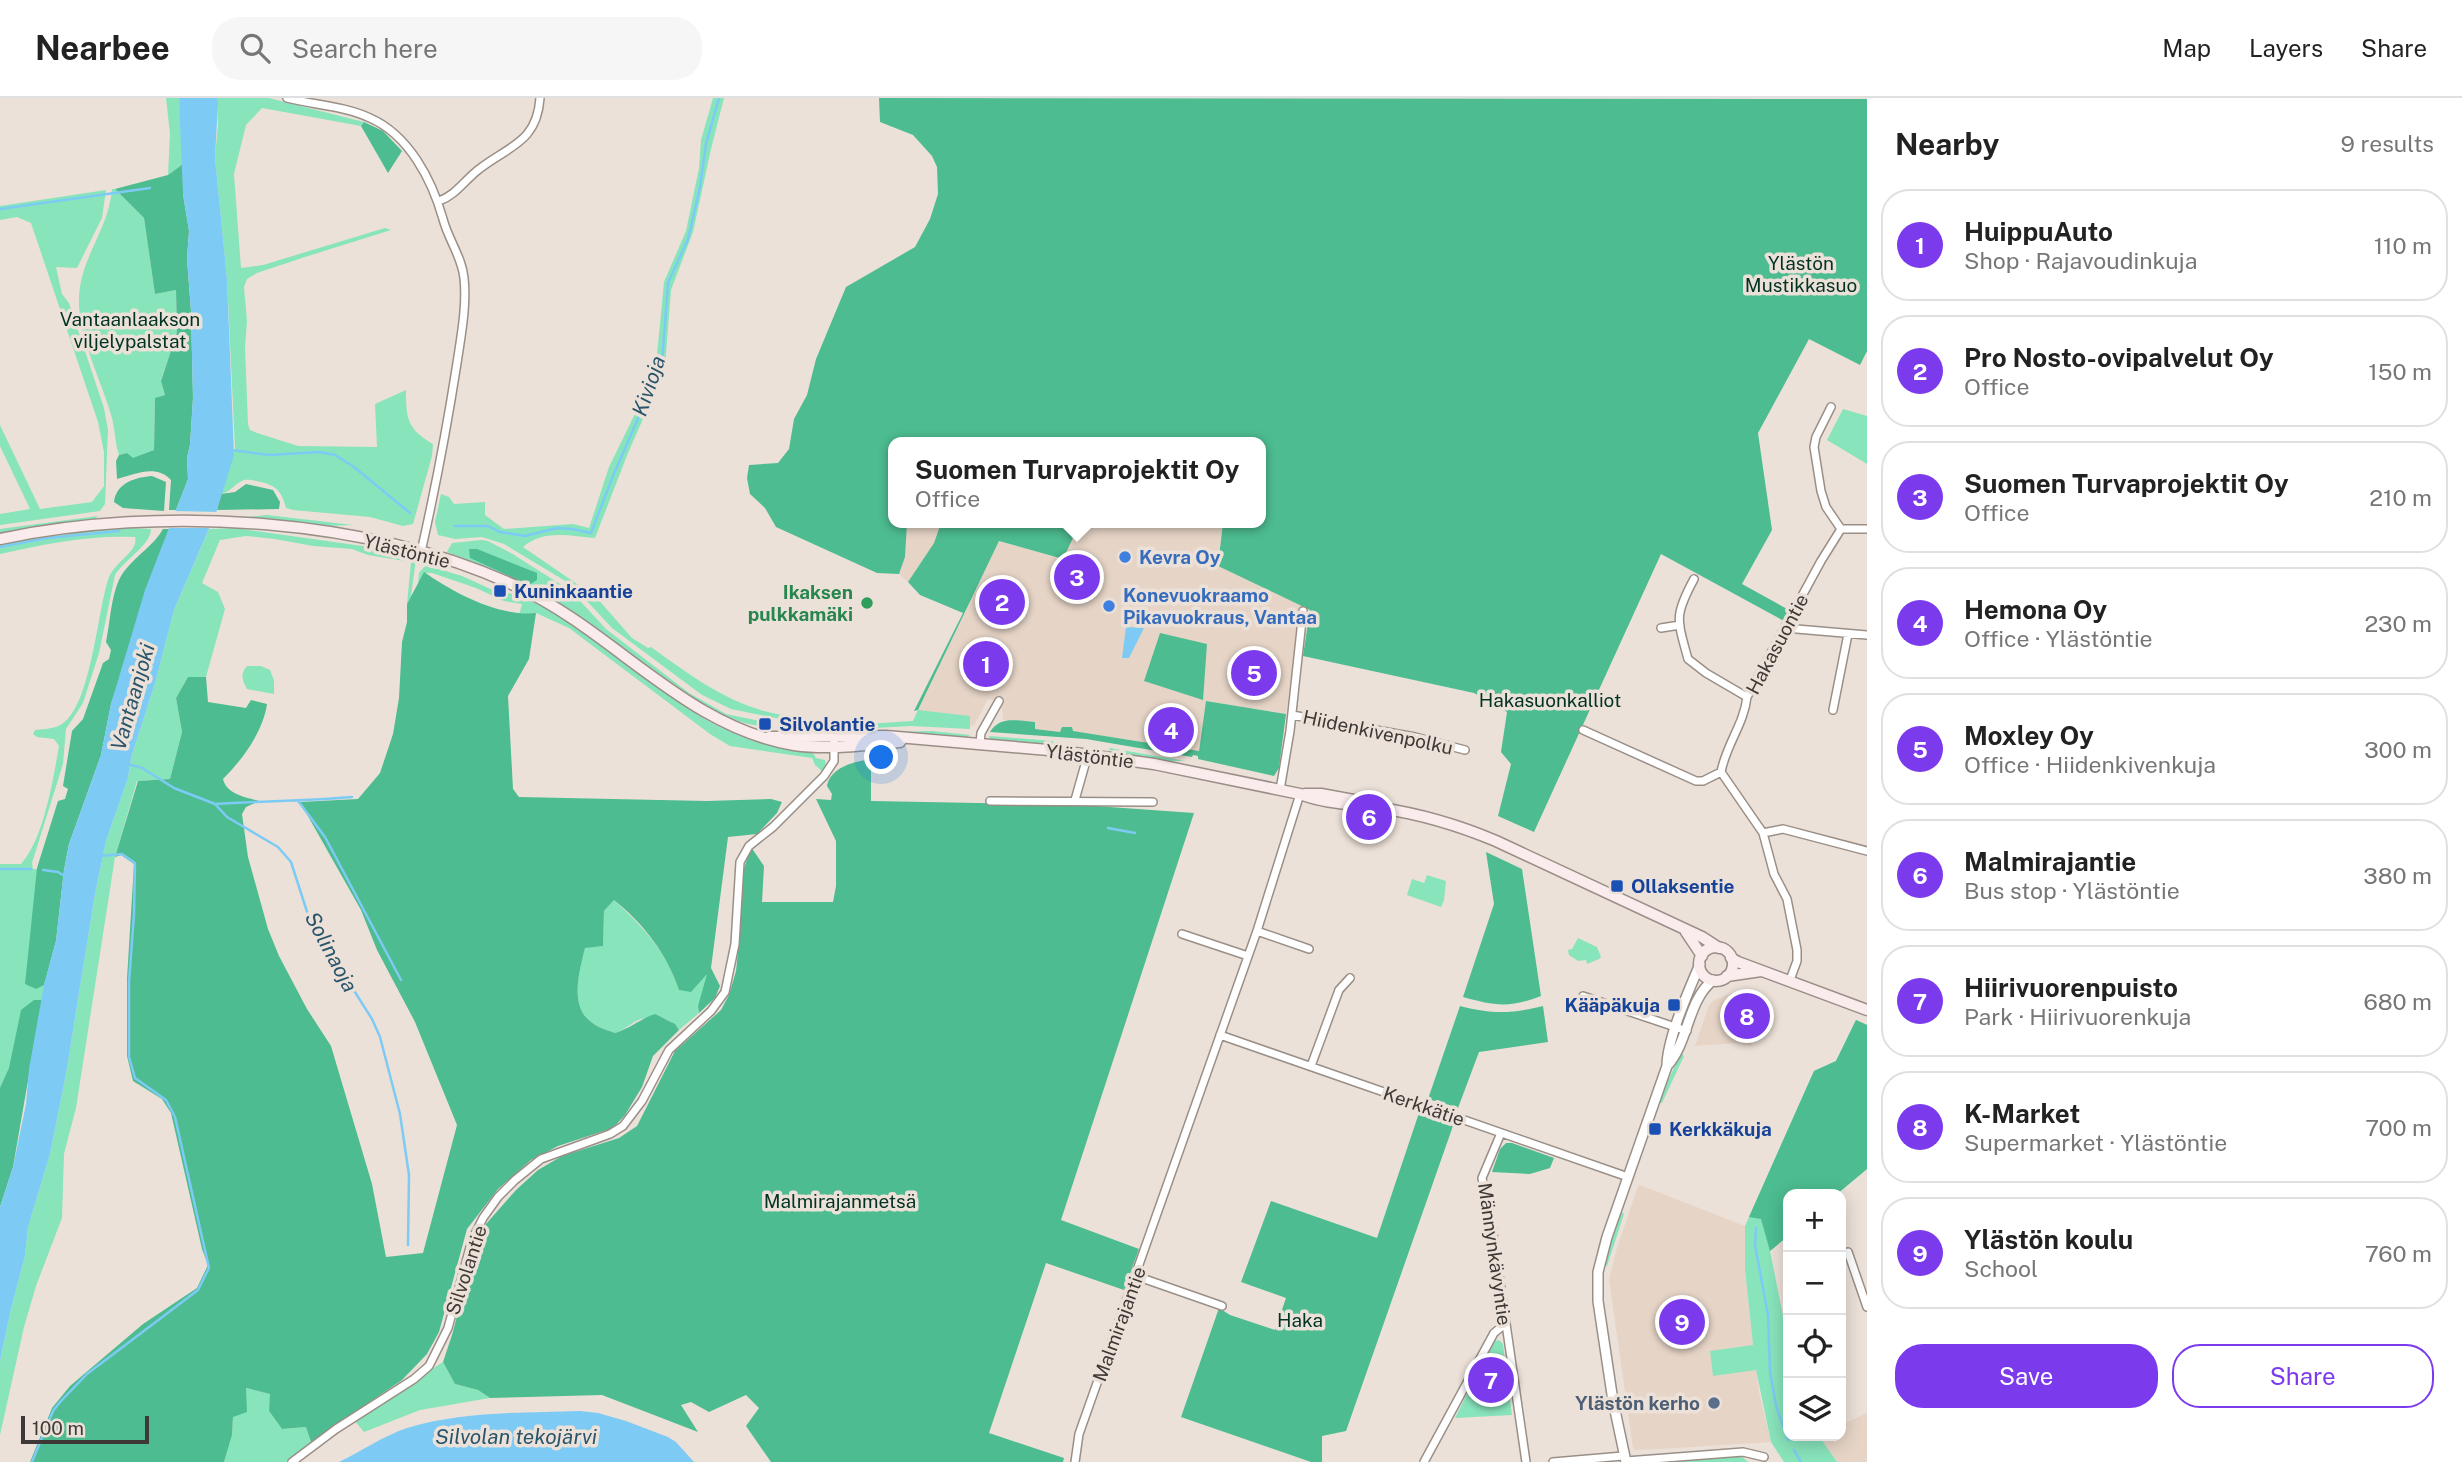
<!DOCTYPE html>
<meta charset="utf-8">
<style>
:root{--surface:#fff;--page:#f6f6f6;--text:#222;--muted:#767676;--line:#e0e0e0;--accent:#7c3aed}
body{margin:0;font-family:"Public Sans",sans-serif;background:var(--page);color:var(--text)}
.controls{position:absolute;right:21px;bottom:21px;display:grid;overflow:hidden;border-radius:14px;box-shadow:0 4px 18px #0003}
.controls button{width:63px;height:63px;display:grid;place-items:center;padding:0;border:0;border-bottom:2px solid var(--line);background:var(--surface);color:var(--text);font:35px sans-serif}
.scale{position:absolute;left:21px;bottom:18px;width:128px;box-sizing:border-box;padding-left:7px;border:4px solid #3e3936;border-top:0;font-size:19px;line-height:24px;white-space:nowrap;color:#3e3936;-webkit-text-stroke:5px #ece1d8;paint-order:stroke}
.you{position:absolute;left:882px;top:660px;width:24px;height:24px;margin:-18px;border:5px solid #fff;border-radius:50%;background:#1a73e8;box-shadow:0 0 0 10px #1a73e833}
.badge{display:grid;place-items:center;width:46px;height:46px;border-radius:50%;background:var(--accent);color:#fff;font-size:23px;font-weight:700}
.pin{position:absolute;translate:-50% -50%;border:4px solid #fff;box-shadow:0 2px 7px #0006}
.popup{position:absolute;left:888px;top:339px;width:378px;height:91px;box-sizing:border-box;display:grid;place-content:center;border-radius:14px;background:var(--surface);filter:drop-shadow(0 2px 5px #0005);font-size:23px;white-space:nowrap;color:var(--muted)}
.popup b{font-size:26px;color:var(--text)}
.popup::after{content:'';position:absolute;left:50%;top:100%;margin-left:-14px;border:14px solid transparent;border-top-color:var(--surface)}
.list{margin:0;padding:0;list-style:none}
h2{display:flex;justify-content:space-between;align-items:center;height:91px;margin:0;padding:0 28px;font-size:30px}
h2 small{font-size:23px;font-weight:400;color:var(--muted)}
.list li{display:grid;grid-template-columns:46px 1fr auto;gap:21px;align-items:center;box-sizing:border-box;height:112px;margin:0 14px 14px;padding:0 14px;border:2px solid var(--line);border-radius:28px}
.list b{display:block;font-size:26px;white-space:nowrap}
.list p{margin:0;font-size:23px;white-space:nowrap;color:var(--muted)}
.list em{font-size:23px;font-style:normal;color:var(--muted)}
.actions{display:flex;gap:14px;padding:21px 28px}
.actions a{flex:1;padding:16px 0;border:2px solid var(--accent);border-radius:28px;text-align:center;font-size:24px;color:var(--accent)}
.actions .main{background:var(--accent);color:#fff}
.icon{flex:none;width:38px;height:38px;fill:none;stroke:currentColor;stroke-width:2;stroke-linecap:round;stroke-linejoin:round}
.map{position:relative;flex:none;width:1867px;height:1364px;overflow:hidden}
header{display:flex;align-items:center;gap:42px;box-sizing:border-box;height:98px;padding:0 35px;background:var(--surface);border-bottom:2px solid var(--line)}
header strong{font-size:33px}
nav{display:flex;gap:38px;margin-inline-start:auto;font-size:24px}
.search{width:490px;height:63px;background:var(--page);display:flex;align-items:center;gap:18px;box-sizing:border-box;padding:0 24px;border-radius:28px;color:var(--muted);font-size:26px}
main{display:flex}
aside{flex:1;background:var(--surface)}
.map>svg:first-child{display:block}
.built{fill:#e6d5c7}
.green{fill:#88e4bb}
.forest{fill:#4dbc90}
.water{fill:#7dcbf4}
.pier{fill:#ece1d8}
.lines{fill:none;stroke-linecap:round;stroke-linejoin:round}
.stream{stroke:#7dcbf4;stroke-width:2.5}
.minor-casing{stroke:#9a8f87;stroke-width:10}
.tertiary-casing{stroke:#9a8f87;stroke-width:12}
.secondary-casing{stroke:#9a8f87;stroke-width:13}
.minor{stroke:#fff;stroke-width:7}
.tertiary{stroke:#fff;stroke-width:9}
.secondary{stroke:#faebed;stroke-width:10}
.shop-dot{fill:#3f7fe0;stroke:#ece1d8;stroke-width:2.5}
.transit-dot{fill:#1a4fb4;stroke:#ece1d8;stroke-width:2.5}
.leisure-dot{fill:#2e9e5b;stroke:#ece1d8;stroke-width:2.5}
.service-dot{fill:#5c6f8a;stroke:#ece1d8;stroke-width:2.5}
.labels{text-anchor:middle;stroke-width:7;stroke-linejoin:round;paint-order:stroke}
.park-label{font-size:19px;fill:#032;stroke:#ece1d8}
.street-label{font-size:19px;fill:#3e3936;stroke:#ece1d8}
.shop-label{font-size:19px;font-weight:bold;fill:#366cbe;stroke:#ece1d8;text-anchor:start}
.transit-label{font-size:19px;font-weight:bold;fill:#164399;stroke:#ece1d8;text-anchor:start}
.leisure-label{font-size:19px;font-weight:bold;fill:#27864d;stroke:#ece1d8;text-anchor:end}
.service-label{font-size:19px;font-weight:bold;fill:#4e5e75;stroke:#ece1d8;text-anchor:end}
.water-label{font-size:21px;font-style:italic;fill:#29556b;stroke:#ece1d8}
</style>
<header>
<strong>Nearbee</strong>
<div class="search"><svg class="icon" aria-label="search" viewBox="0 0 24 24"><circle cx="10" cy="10" r="6"/><path d="M15 15l6 6"/></svg>Search here</div>
<nav><a>Map</a><a>Layers</a><a>Share</a></nav>
</header>
<main>
<div class="map">
<svg width="1867" height="1364" viewBox="0 0 1867 1364">
<rect width="100%" height="100%" fill="#ece1d8"/>
<!-- built -->
<path class="built" d="M907,425H941L934,445L908,484L899,476L905,459Z
M1080,425H1223L1218,468L1310,512L1303,558L1294,557L1286,616L1206,603L1199,653L1072,633V630L1060,634L1034,631L1035,624L1003,622L1001,604L988,601L974,628L913,623L999,443L1062,461Z
M1743,891L1767,899L1751,948L1737,945L1695,948L1709,907L1714,902Z
M1640,1087L1745,1128V1171L1753,1247L1759,1294L1771,1344L1662,1351L1635,1352L1633,1350L1609,1182L1616,1153L1638,1088Z
M1867,1315V1364H1837L1819,1338H1841V1327Z"/>
<!-- green -->
<path class="green" d="M166,0H179L183,66L168,77L170,36Z
M217,0H269L364,24L361,28L262,10L246,27L234,76L241,170L263,167L385,130L391,132L305,159L257,175L247,181L244,189L247,223L245,249L248,326L250,332L257,335L298,348L377,349L375,306L406,292C406,320 407,331 433,346L432,358L413,426L403,428L370,419L293,412L286,410C282,394 277,388 261,384C256,383 250,381 244,382C235,385 231,394 221,396L235,351L227,181L215,60L218,26Z
M713,0H724L711,51L693,134L671,192L665,268L661,280L628,355L595,440C571,438 543,431 523,449L596,499L632,540L648,550L651,549C686,574 721,601 764,613C786,619 811,621 834,625L830,631L731,611L702,597L612,530L572,487L504,446L482,439L455,441L438,437L435,424L441,396L449,399L454,406L485,404V417L504,431L573,426L589,430L609,369L651,283L656,267L664,184L686,133L699,70L701,42Z
M112,91H115L144,120L155,196L176,192L177,234L161,282L165,297L155,300L154,352L133,361L127,355L119,357C115,345 115,332 112,320C101,280 73,230 80,189C85,154 109,129 112,91Z
M106,92L102,120L77,170L56,169L62,196L69,205L104,310L108,332L105,406L100,413L0,427V416L30,411L0,348V327L40,411L92,404L104,388V354L98,324L31,125L17,119L0,122V108Z
M1843,311L1867,318V366L1827,342Z
M267,417L353,427L327,428L247,419Z
M98,418L94,422L0,435V431L7,430Z
M132,430L151,431C151,447 125,461 115,477L99,555L83,605L66,631L63,666L32,765L33,771L64,772L40,920L0,1109V766H21C44,741 53,681 59,648L54,641L37,639L33,636L35,632C44,631 54,631 62,626C91,607 97,516 108,482C114,463 139,454 135,439C89,437 45,446 0,456V446L96,432Z
M235,430L370,449L416,461L411,498L407,506L411,464L368,457L352,451L313,448L275,441L246,438L220,442L202,485L218,494L225,511L206,579H188L176,600L182,634L170,681L137,683L115,759L76,1010L64,1056L62,1120L36,1188L24,1229L0,1337V1263L11,1211L25,1158L28,1129L50,1056L66,976L95,796L106,743L128,680L131,660L156,582L174,512L209,431Z
M481,442L488,443L511,455L571,493L606,531L689,595L726,616L760,623L759,628C693,618 637,557 582,520C540,492 494,472 447,454L452,445Z
M426,467L462,478L506,498L509,495C590,520 647,593 722,630C750,643 782,646 811,651L816,660L825,662L826,670L823,674L815,667L812,660L730,648L710,636L569,530L536,515L519,517L522,506L504,503L476,490L432,475H424L418,486L419,475Z
M247,568H261L270,572L274,582V596L247,591C242,582 240,576 247,568Z
M918,612L970,618V631L911,628L838,632L841,626L849,627L913,623Z
M932,633L970,637L966,640L885,634Z
M989,638L1053,643L1054,647L995,643L990,642Z
M1110,650L1185,663H1163L1109,652Z
M1427,777L1446,783L1444,802L1441,809L1407,797L1412,781L1424,785Z
M614,802C643,829 666,853 679,892L707,875L708,879L698,908L699,915L679,932C671,919 655,918 641,921C632,924 625,932 615,935C607,932 596,929 590,923C569,907 580,871 585,849L603,848L604,813Z
M1578,840L1597,849L1601,859L1599,861L1587,866L1586,862L1578,863L1569,857L1568,852L1572,851Z
M1856,922L1867,927V1071L1837,1096H1788V1138L1770,1153L1788,1243V1338H1819L1837,1364H1784L1771,1344L1756,1272L1713,1278L1710,1253L1753,1247L1745,1171V1128L1814,973L1836,963Z
M1681,954L1684,958L1662,1005H1658Z
M1621,1113L1624,1116L1607,1168H1604Z
M1499,1242L1503,1246L1512,1317L1455,1320L1493,1244Z
M443,1264L455,1286L478,1292L490,1300L420,1312L364,1334L354,1322Z
M245,1290L271,1296L269,1313L282,1331L306,1329L311,1344L286,1364H224L232,1337L233,1319Z
M1740,1357L1748,1364H1667Z"/>
<!-- forest -->
<path class="forest" d="M879,0L1867,1V253L1860,267L1809,241L1758,335L1772,432L1742,486L1789,512L1784,523L1661,456L1534,734L1498,718L1511,666L1501,654L1507,614L1474,595L1303,558L1310,512L1218,468L1223,425H1261V344H893V425H907L905,459L899,476L877,475L776,429L765,410L750,396L747,380L749,367L778,365L789,351L794,321L807,297L816,261L846,189L915,149L930,121L938,96L937,69L932,58L913,37L880,24Z
M364,24L383,33L402,53L388,75L361,28Z
M183,66V96L189,133L187,161L191,213L193,300L190,347L187,360L188,381L176,412H169L171,382C156,366 136,376 117,381L116,363L119,357L127,355L133,360L154,352L155,300L165,297L161,283L177,234L176,192L155,196L144,120L115,91L168,77Z
M152,378L166,384L164,413L123,410L114,404C116,385 136,379 152,378Z
M246,386L273,392L280,404L279,411L217,412L221,396L235,394Z
M941,425H1080L1063,461L999,443L918,612L914,613L963,515L920,497L908,484L934,445Z
M163,431H170L111,606L101,657L69,746L64,772L56,843L44,887L36,891L25,886L37,770L58,703L65,701L68,691L63,688L72,633L83,621L103,565L109,561L111,552L106,544C111,521 111,488 126,471C138,456 154,447 163,431Z
M469,451H477L537,475V482L529,487L470,460Z
M424,474C454,495 499,519 536,515L529,561L508,598L513,691L519,699L707,703L771,701L782,704L777,715L757,736L728,739L711,870L720,888L715,900L699,915L698,908L707,876L691,894L679,892C667,856 643,825 614,802L604,813L603,848L585,850C580,871 569,907 590,923C596,929 607,932 615,935C629,931 640,921 655,916L675,926L679,932L653,958L642,989L625,1017L613,1030L558,1048L531,1062L498,1091L467,1131L439,1234L427,1256L402,1282L311,1344L306,1329L282,1331L269,1313L270,1296L246,1290L247,1314L233,1319L232,1337L224,1364H30L52,1310L70,1288L143,1226L197,1190L208,1167L202,1151L171,1015L162,1001L133,983L127,958V881L134,766L121,757L115,759L138,683L170,681L182,634L176,600L188,579H206L208,604L246,610L251,602L267,606C263,634 242,662 223,681C227,697 246,699 259,703L246,709L242,716L248,759L268,831L279,858L307,911L331,948L372,1086L386,1159L423,1155L457,1027L415,924L377,852L361,812L300,704L358,701L380,675L393,636L399,600L402,544L407,524V506Z
M1160,535L1207,546L1203,602L1144,583Z
M1206,603L1286,616L1279,670L1274,678L1198,661V658L1193,657L1192,659L1086,641L990,634C1000,617 1018,623 1035,624V631L1060,634L1062,629H1072L1073,633L1199,653Z
M867,662L871,664V703L1081,707L1194,715L1061,1122L1139,1151L1124,1192L1046,1165L989,1335L1064,1360L1063,1364H771L746,1328L759,1310L746,1297L709,1314L691,1304L681,1307L698,1334L602,1297L490,1300L478,1292L455,1286L443,1264L452,1237L475,1150L486,1126L516,1092L538,1072L562,1058L619,1040L637,1028L675,953L721,912L729,897L736,873L741,825V780L751,749L764,768L762,804H833L836,788V743L816,701L831,702L832,696L827,688C830,671 851,664 867,662Z
M1486,754L1522,771L1541,898C1510,910 1495,908 1463,899L1494,806Z
M34,902H42L13,1069L0,1109V990L9,970L21,912Z
M1460,908C1492,916 1511,916 1543,908L1548,944L1479,954L1458,1010L1428,1001Z
M1856,922L1867,927V1071L1837,1096H1788V1138L1770,1153L1761,1121L1749,1119L1814,973L1836,963Z
M1420,1012L1454,1025L1346,1333L1322,1338V1364H1311L1181,1319L1219,1210L1230,1217L1275,1232L1286,1200L1241,1184L1271,1103L1377,1140Z
M1506,1045H1512L1554,1060L1550,1070L1530,1076L1492,1074L1500,1051Z"/>
<!-- water -->
<path class="water" d="M179,0H217L218,5L215,60L227,181L234,357L217,412L174,512L156,582L131,660L128,680L106,743L95,796L66,976L50,1056L28,1129L25,1158L11,1211L0,1263V1109L13,1069L26,1006L29,971L44,887L56,843L64,772L69,746L101,657L111,606L145,492L188,381L187,360L190,347L193,300L191,213L187,161L189,133L183,96Z
M1126,529L1144,530L1129,560H1122Z
M580,1313L598,1315L626,1323L668,1339L676,1344L694,1364H339C362,1353 383,1338 407,1330C463,1313 522,1315 580,1313Z"/>
<!-- pier -->
<path class="pier" d="M172,413L220,414L213,430H166Z"/>
<g class="lines">
<!-- stream -->
<path class="stream" d="M0,111L150,90
M232,352L269,357L319,354L335,357L354,369L410,415
M455,428H488L500,434L525,438L557,430L572,431L591,435L613,378L662,265L668,185L688,141L700,89L706,46L719,0
M0,449L47,440L119,433
M128,666L142,670L174,690L215,706L227,719L278,749L291,764L310,823L328,858L353,891L372,921L380,939L400,1016L409,1077L408,1147
M299,704L325,739L401,882
M215,706C261,703 306,703 352,699
M1108,730L1135,735
M0,771H31
M43,772L58,774L66,779
M1756,1130L1755,1147L1768,1217L1770,1274L1776,1308L1788,1342
M1794,1352L1801,1364
M32,1364L53,1313L61,1303L87,1276L198,1192L209,1170L175,1019L166,1002L135,980L129,959V884L134,816L135,765L122,756L100,758"/>
<defs>
<path id="minor" d="M287,0C314,7 345,8 370,20C409,37 432,82 443,121C448,141 462,159 464,180C467,208 461,238 457,265C447,329 435,392 421,454
M439,103C456,97 464,83 478,72C508,48 537,45 540,0
M1831,309L1816,339L1814,349L1821,393L1826,409L1841,431
M1694,481C1674,518 1677,521 1688,561L1706,575L1747,599
M1661,530L1680,527
M1785,530L1867,537
M1833,612L1848,536
M1292,617L1415,639L1465,652
M1583,632L1696,683H1703L1721,674
M980,646L981,635L999,603
M1280,692L1290,633L1303,513
M1075,702L1088,656
M990,703L1153,704
M1763,735L1783,731L1867,753
M1257,833L1309,851
M1182,836L1248,858
M1790,882L1797,863V852L1787,801L1774,776L1763,735L1721,674C1726,647 1744,626 1747,599L1821,463L1841,431H1867
M1583,898L1687,933
M1220,937L1628,1079
M1311,968L1339,892L1350,880
M1501,1035L1482,1080L1492,1129L1526,1364
M1848,1154L1867,1209
M1136,1178L1222,1208
M1626,1363L1743,1354L1764,1359
M292,1364L336,1331L414,1281L429,1268L448,1230L472,1142L483,1120L498,1099L515,1082L541,1061L610,1036L623,1028L642,1003L669,952L711,913L725,894L735,846L740,764L749,748L773,729L824,678L834,663V640
M1075,1364L1079,1336L1257,833L1300,696
M1424,1364L1494,1235L1505,1226
M1553,1364L1623,1358"/>
<path id="tertiary" d="M1667,968C1689,944 1687,903 1713,882
M1626,1364L1613,1303L1598,1203V1174L1607,1139L1667,968C1667,941 1689,892 1700,866"/>
<path id="secondary" d="M0,441C161,407 371,419 520,490C616,536 686,629 794,647C829,652 865,647 900,644
M769,639L886,638L1060,653L1154,666L1300,696C1326,706 1352,706 1380,710C1421,716 1458,727 1496,743L1702,839L1719,850
M1305,696H1321L1359,703
M1686,834L1702,858
M1699 866a17 17 0 1 1 34 0a17 17 0 1 1-34 0Z
M1731,860L1738,864L1867,912
M1727,878L1761,873"/>
</defs>
<!-- minor casing -->
<use href="#minor" class="minor-casing"/>
<!-- tertiary casing -->
<use href="#tertiary" class="tertiary-casing"/>
<!-- secondary casing -->
<use href="#secondary" class="secondary-casing"/>
<!-- minor -->
<use href="#minor" class="minor"/>
<!-- tertiary -->
<use href="#tertiary" class="tertiary"/>
<!-- secondary -->
<use href="#secondary" class="secondary"/>
</g>
<!-- markers -->
<g class="shop-dot">
<circle cx="1125" cy="459" r="7"/>
<circle cx="1109" cy="508" r="7"/>
</g>
<g class="transit-dot">
<rect x="493" y="486" width="14" height="14" rx="3.5"/>
<rect x="758" y="619" width="14" height="14" rx="3.5"/>
<rect x="1610" y="781" width="14" height="14" rx="3.5"/>
<rect x="1667" y="900" width="14" height="14" rx="3.5"/>
<rect x="1648" y="1024" width="14" height="14" rx="3.5"/>
</g>
<circle class="leisure-dot" cx="867" cy="505" r="7"/>
<circle class="service-dot" cx="1714" cy="1305" r="7"/>
<g class="labels">
<!-- park labels -->
<g class="park-label">
<text x="1801" y="172">Ylästön<tspan x="1801" dy="22">Mustikkasuo</tspan></text>
<text x="130" y="228">Vantaanlaakson<tspan x="130" dy="22">viljelypalstat</tspan></text>
<text x="1550" y="609">Hakasuonkalliot</text>
<text x="840" y="1110">Malmirajanmetsä</text>
<text x="1300" y="1229">Haka</text>
</g>
<!-- street labels -->
<g class="street-label">
<text transform="translate(407 453) rotate(14)" y="7">Ylästöntie</text>
<text transform="translate(1777 546) rotate(-62)" y="7">Hakasuontie</text>
<text transform="translate(1378 634) rotate(12)" y="7">Hiidenkivenpolku</text>
<text transform="translate(1090 658) rotate(7)" y="7">Ylästöntie</text>
<text transform="translate(1424 1008) rotate(19)" y="7">Kerkkätie</text>
<text transform="translate(1495 1156) rotate(82)" y="7">Männynkävyntie</text>
<text transform="translate(466 1172) rotate(-72)" y="7">Silvolantie</text>
<text transform="translate(1119 1226) rotate(-70)" y="7">Malmirajantie</text>
</g>
<!-- shop labels -->
<g class="shop-label">
<text x="1139" y="466">Kevra Oy</text>
<text x="1123" y="504">Konevuokraamo<tspan x="1123" dy="22">Pikavuokraus, Vantaa</tspan></text>
</g>
<!-- transit labels -->
<g class="transit-label">
<text x="514" y="500">Kuninkaantie</text>
<text x="779" y="633">Silvolantie</text>
<text x="1631" y="795">Ollaksentie</text>
<text x="1660" y="914" text-anchor="end">Kääpäkuja</text>
<text x="1669" y="1038">Kerkkäkuja</text>
</g>
<!-- leisure labels -->
<g class="leisure-label">
<text x="853" y="501">Ikaksen<tspan x="853" dy="22">pulkkamäki</tspan></text>
</g>
<!-- service labels -->
<g class="service-label">
<text x="1700" y="1312">Ylästön kerho</text>
</g>
<!-- water labels -->
<g class="water-label">
<text transform="translate(649 288) rotate(-71)" y="7">Kivioja</text>
<text transform="translate(133 599) rotate(-74)" y="7">Vantaanjoki</text>
<text transform="translate(331 854) rotate(62)" y="7">Solinaoja</text>
<text x="516" y="1346">Silvolan tekojärvi</text>
</g>
</g>
</svg>
<div class="controls">
<button>+</button>
<button>−</button>
<button><svg class="icon" aria-label="locate" viewBox="0 0 24 24"><circle cx="12" cy="12" r="6"/><path d="M12 2v4M12 18v4M2 12h4M18 12h4"/></svg></button>
<button><svg class="icon" aria-label="layers" viewBox="0 0 24 24"><path d="M12 4l9 5-9 5-9-5zM3 14l9 5 9-5"/></svg></button>
</div>
<div class="scale">100 m</div>
<div class="you"></div>
<div class="pin badge" style="left:986px;top:566px">1</div>
<div class="pin badge" style="left:1002px;top:504px">2</div>
<div class="pin badge" style="left:1077px;top:479px">3</div>
<div class="popup"><b>Suomen Turvaprojektit Oy</b>Office</div>
<div class="pin badge" style="left:1171px;top:632px">4</div>
<div class="pin badge" style="left:1254px;top:575px">5</div>
<div class="pin badge" style="left:1369px;top:719px">6</div>
<div class="pin badge" style="left:1491px;top:1282px">7</div>
<div class="pin badge" style="left:1747px;top:918px">8</div>
<div class="pin badge" style="left:1682px;top:1224px">9</div>
</div>
<aside>
<h2>Nearby<small>9 results</small></h2>
<ul class="list">
<li><span class="badge">1</span><div><b>HuippuAuto</b><p>Shop · Rajavoudinkuja</p></div><em>110 m</em></li>
<li><span class="badge">2</span><div><b>Pro Nosto-ovipalvelut Oy</b><p>Office</p></div><em>150 m</em></li>
<li><span class="badge">3</span><div><b>Suomen Turvaprojektit Oy</b><p>Office</p></div><em>210 m</em></li>
<li><span class="badge">4</span><div><b>Hemona Oy</b><p>Office · Ylästöntie</p></div><em>230 m</em></li>
<li><span class="badge">5</span><div><b>Moxley Oy</b><p>Office · Hiidenkivenkuja</p></div><em>300 m</em></li>
<li><span class="badge">6</span><div><b>Malmirajantie</b><p>Bus stop · Ylästöntie</p></div><em>380 m</em></li>
<li><span class="badge">7</span><div><b>Hiirivuorenpuisto</b><p>Park · Hiirivuorenkuja</p></div><em>680 m</em></li>
<li><span class="badge">8</span><div><b>K-Market</b><p>Supermarket · Ylästöntie</p></div><em>700 m</em></li>
<li><span class="badge">9</span><div><b>Ylästön koulu</b><p>School</p></div><em>760 m</em></li>
</ul>
<div class="actions"><a class="main">Save</a><a>Share</a></div>
</aside>
</main>
